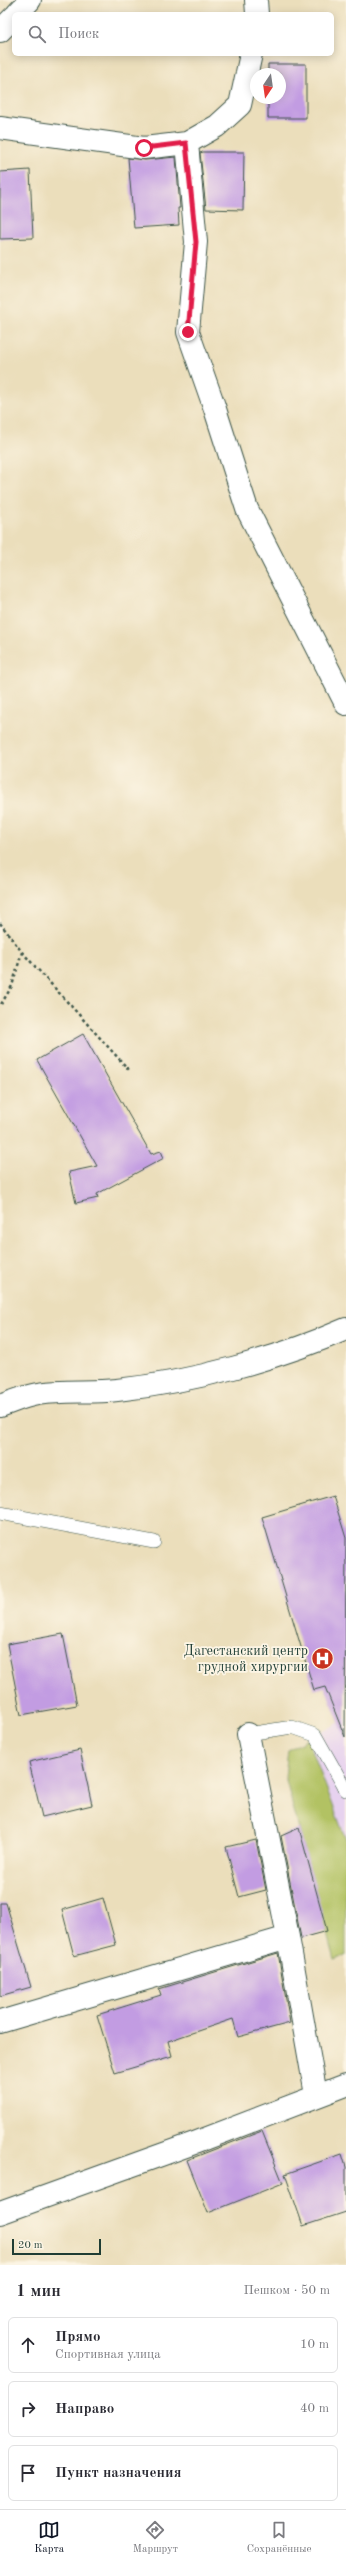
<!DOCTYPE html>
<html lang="ru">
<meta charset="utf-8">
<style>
:root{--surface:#fff;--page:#f7f7f7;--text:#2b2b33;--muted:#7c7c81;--line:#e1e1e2;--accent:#111827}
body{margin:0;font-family:"Old Standard TT",serif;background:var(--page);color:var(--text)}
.compass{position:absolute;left:250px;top:68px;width:36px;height:36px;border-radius:50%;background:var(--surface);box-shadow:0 2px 10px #0003;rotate:193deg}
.scale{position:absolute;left:12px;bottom:10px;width:89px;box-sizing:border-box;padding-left:4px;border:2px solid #1f3d34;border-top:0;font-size:11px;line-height:14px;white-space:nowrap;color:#1f3d34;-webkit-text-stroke:3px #fcf5e5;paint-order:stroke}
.stop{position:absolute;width:12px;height:12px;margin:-9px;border:3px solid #e11d48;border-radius:50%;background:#fff}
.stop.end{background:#e11d48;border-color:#fff;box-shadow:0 1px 4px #0008}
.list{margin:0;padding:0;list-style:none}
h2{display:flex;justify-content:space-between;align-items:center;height:52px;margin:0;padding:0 16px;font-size:17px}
h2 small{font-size:13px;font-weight:400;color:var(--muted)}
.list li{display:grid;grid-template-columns:26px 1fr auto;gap:12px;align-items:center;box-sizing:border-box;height:56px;margin:0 8px 8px;padding:0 8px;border:1px solid var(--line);border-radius:6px}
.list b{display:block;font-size:15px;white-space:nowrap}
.list p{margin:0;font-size:13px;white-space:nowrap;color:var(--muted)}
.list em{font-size:13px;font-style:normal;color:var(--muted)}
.icon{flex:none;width:22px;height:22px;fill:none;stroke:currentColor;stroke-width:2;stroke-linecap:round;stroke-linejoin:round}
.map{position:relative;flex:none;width:346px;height:2265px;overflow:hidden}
.search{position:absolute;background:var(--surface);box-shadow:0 2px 10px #0003;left:12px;right:12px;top:12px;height:44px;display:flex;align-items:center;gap:10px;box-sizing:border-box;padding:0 14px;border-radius:6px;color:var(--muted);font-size:15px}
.sheet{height:244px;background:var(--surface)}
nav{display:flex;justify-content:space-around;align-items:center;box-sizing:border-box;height:56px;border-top:1px solid var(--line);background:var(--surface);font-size:11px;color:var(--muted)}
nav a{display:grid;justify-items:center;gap:2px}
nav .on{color:var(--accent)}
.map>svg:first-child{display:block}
.built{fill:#e7d2ef}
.green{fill:#b2c264;stroke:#68804c}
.building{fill:#c29ce2}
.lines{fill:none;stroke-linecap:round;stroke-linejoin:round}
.service-casing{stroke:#3e5548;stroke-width:14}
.minor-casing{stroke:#3e5548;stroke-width:24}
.path{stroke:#3e5548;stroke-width:2.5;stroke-dasharray:3 3;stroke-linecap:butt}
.service{stroke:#fff;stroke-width:13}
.minor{stroke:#fff;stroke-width:22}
.route{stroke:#e11d48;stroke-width:5}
.labels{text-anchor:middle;stroke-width:3.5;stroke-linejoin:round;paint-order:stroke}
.poi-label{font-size:14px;fill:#1f3d34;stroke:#fcf5e5;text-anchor:end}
</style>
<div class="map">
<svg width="346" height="2265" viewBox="0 0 346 2265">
<rect width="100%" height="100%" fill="#fcf5e5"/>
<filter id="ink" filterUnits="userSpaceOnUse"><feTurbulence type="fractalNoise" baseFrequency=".025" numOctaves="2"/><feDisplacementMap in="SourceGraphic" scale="8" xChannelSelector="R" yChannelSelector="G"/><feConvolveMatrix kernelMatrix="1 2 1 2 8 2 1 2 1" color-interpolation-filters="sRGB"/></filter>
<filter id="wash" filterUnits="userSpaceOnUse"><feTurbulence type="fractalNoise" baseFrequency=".012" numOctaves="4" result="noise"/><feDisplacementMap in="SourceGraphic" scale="16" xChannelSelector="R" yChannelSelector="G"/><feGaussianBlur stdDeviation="0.9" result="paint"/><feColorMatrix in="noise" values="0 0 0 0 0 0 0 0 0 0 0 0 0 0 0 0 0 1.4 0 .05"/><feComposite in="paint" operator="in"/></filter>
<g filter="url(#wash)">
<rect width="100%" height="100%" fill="#ebdebb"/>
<!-- built -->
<path class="built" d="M346,1719V1956L334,1960L285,1777L288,1750Z"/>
<!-- green -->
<path class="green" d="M308,1739L346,1840V1956L334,1960L285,1777L288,1750Z"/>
<g id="blocks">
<!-- building -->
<path class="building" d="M268,64H306V118H268V98H280V74H268Z
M203,152H244L243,210L206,209L200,153Z
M176,157L180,208H178L179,225L134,228L128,158L145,160Z
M30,170L33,238L0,239V172Z
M83,1034L151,1154L161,1151L164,1158L97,1194L98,1198L76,1203L69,1172L97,1166L37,1060Z
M333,1496L346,1538L345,1737L325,1687L314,1690L262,1517Z
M63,1634L77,1705L21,1715L7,1644Z
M80,1750L92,1805L42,1817L29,1762Z
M299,1828L327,1931L301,1938L281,1836Z
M256,1840L266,1890L239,1897L226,1847Z
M103,1898L116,1945L74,1956L62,1910Z
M0,1903H6L31,1987L0,1996Z
M278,1953L290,2023L238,2037L233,2019L168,2041L172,2056L115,2073L97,2015L161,1995L159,1989Z
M262,2131L283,2183L208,2213L187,2160Z
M342,2154L346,2167V2212L303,2226L285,2174Z"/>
</g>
</g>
<g filter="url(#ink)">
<use href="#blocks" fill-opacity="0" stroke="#3e5548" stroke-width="1"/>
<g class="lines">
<defs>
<path id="service" d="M0,1513L154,1542
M248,1734L292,1727L315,1735L346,1790"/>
<path id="minor" d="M256,0L257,14
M17,14L30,0
M0,31L14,17
M0,128L144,148L187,143L217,126L240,105L251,54
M187,143L196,242L188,332L214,406L247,509L346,704
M0,1406C12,1402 25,1396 38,1394C64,1390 91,1393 117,1390C192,1382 277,1359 346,1329
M248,1734L288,1937L316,2095
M0,2022L288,1937
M0,2213L197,2142L346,2085"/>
</defs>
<!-- service casing -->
<use href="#service" class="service-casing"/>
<!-- minor casing -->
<use href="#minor" class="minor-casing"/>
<!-- path -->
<path class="path" d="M0,923L22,952L12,986L0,1006
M22,952L130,1071"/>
<!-- service -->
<use href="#service" class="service"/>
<!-- minor -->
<use href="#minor" class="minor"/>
</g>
</g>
<g class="lines" filter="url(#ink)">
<!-- route -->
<path class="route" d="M144,148L186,143L196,242L188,332"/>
</g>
<!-- icons -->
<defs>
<symbol id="hospital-disc" viewBox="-11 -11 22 22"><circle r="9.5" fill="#c8321e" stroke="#fcf5e5"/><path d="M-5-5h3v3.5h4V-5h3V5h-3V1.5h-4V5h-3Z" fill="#fff"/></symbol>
</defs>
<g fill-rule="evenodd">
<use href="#hospital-disc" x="310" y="1646" width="25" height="25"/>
</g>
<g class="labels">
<!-- poi labels -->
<g class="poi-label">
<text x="308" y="1655">Дагестанский центр<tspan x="308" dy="16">грудной хирургии</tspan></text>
</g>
</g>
</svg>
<svg class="compass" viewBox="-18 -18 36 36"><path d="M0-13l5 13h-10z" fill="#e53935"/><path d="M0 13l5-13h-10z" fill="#7c7c81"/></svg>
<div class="scale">20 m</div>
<div class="stop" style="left:144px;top:148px"></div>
<div class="stop end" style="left:188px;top:332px"></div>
<div class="search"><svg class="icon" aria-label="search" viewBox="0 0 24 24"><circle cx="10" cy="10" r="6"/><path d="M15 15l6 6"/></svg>Поиск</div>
</div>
<section class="sheet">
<h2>1 мин<small>Пешком · 50 m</small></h2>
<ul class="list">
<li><svg class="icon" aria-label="ahead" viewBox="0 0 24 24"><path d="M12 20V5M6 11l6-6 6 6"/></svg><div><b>Прямо</b><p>Спортивная улица</p></div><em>10 m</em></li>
<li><svg class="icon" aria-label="right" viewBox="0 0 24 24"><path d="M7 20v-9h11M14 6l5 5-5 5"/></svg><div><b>Направо</b></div><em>40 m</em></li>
<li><svg class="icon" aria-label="arrive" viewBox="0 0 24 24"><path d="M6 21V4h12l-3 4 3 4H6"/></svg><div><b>Пункт назначения</b></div></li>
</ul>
</section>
<nav>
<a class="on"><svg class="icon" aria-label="map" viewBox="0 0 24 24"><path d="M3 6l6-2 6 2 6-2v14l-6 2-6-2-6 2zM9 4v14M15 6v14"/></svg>Карта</a>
<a><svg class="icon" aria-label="directions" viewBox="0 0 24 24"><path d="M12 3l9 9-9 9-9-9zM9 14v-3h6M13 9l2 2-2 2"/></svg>Маршрут</a>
<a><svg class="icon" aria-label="saved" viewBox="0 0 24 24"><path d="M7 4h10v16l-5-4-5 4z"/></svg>Сохранённые</a>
</nav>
